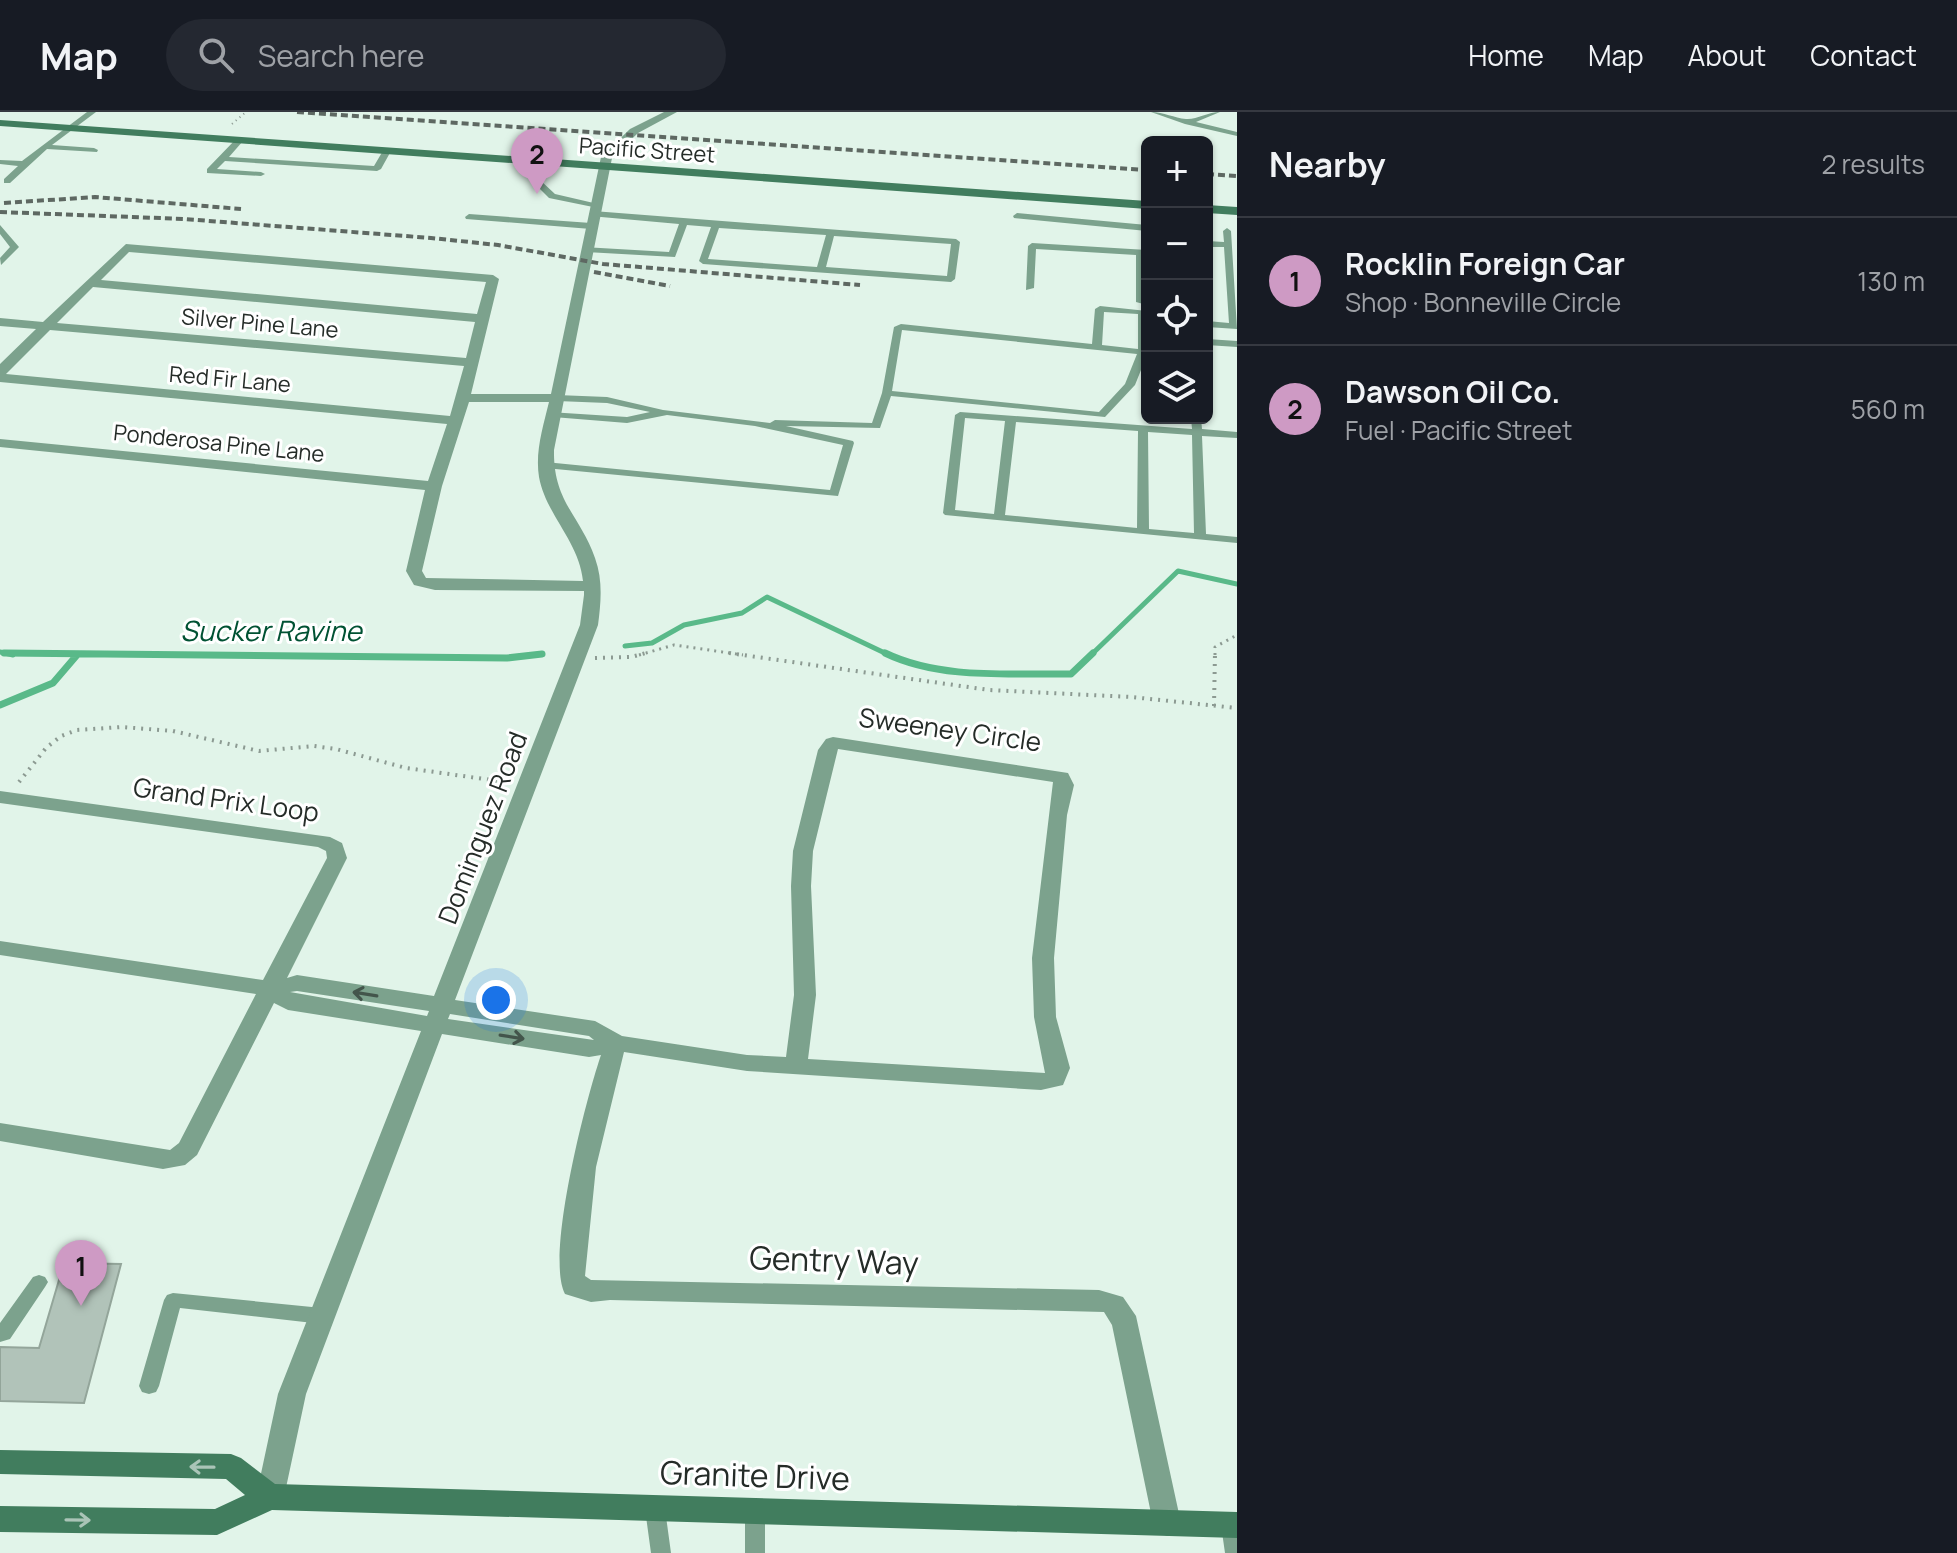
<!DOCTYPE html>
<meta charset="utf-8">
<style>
:root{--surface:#171b24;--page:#242831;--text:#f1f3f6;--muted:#9ea1a6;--line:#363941;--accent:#ce9ac4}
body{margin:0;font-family:Manrope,sans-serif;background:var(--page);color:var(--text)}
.controls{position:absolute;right:24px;top:24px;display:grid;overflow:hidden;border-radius:12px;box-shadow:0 2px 6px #0004}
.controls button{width:72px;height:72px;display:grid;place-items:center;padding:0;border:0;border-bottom:2px solid var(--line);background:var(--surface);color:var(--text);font:40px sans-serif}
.you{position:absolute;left:496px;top:888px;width:28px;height:28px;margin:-20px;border:6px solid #fff;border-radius:50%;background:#1a73e8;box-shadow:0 0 0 12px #1a73e833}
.badge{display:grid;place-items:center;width:52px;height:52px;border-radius:50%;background:var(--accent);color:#111;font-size:26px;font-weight:700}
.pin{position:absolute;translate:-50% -66px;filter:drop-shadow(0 2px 4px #0008)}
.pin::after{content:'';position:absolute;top:42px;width:28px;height:24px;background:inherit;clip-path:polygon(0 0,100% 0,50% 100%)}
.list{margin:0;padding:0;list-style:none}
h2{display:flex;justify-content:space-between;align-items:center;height:104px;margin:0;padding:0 32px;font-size:34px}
h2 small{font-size:26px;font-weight:400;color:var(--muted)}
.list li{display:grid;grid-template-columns:52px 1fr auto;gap:24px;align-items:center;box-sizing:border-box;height:128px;padding:0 32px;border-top:2px solid var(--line)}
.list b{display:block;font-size:30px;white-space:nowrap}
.list p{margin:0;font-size:26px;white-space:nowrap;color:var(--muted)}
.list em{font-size:26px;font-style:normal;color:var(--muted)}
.icon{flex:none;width:44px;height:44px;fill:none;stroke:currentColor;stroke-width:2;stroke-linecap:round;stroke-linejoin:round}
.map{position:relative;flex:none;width:1237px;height:1441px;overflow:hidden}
header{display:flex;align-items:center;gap:48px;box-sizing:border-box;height:112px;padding:0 40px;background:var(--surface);border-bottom:2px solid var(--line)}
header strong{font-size:38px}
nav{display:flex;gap:44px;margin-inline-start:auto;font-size:28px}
.search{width:560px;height:72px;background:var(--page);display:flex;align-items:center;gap:20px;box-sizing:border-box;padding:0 28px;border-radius:44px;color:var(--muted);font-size:30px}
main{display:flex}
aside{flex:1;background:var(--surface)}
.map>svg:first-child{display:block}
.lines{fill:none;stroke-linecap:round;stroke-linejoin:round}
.stream-far1{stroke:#59b989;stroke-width:5}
.stream{stroke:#59b989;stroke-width:7}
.building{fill:#b1c3b9;stroke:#93a59a;stroke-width:2}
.path-far2{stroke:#8c9a92;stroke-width:2;stroke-dasharray:1 4;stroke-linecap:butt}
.path-far1{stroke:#8c9a92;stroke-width:3;stroke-dasharray:2 5;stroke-linecap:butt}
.path{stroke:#8c9a92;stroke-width:4;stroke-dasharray:2 6;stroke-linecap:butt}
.lane{fill:#7ca28d;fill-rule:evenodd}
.street{fill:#7ca28d;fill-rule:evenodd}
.secondary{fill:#417d5e;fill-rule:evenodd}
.rail{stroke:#5e6862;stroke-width:4;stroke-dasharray:7 4;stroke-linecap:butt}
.oneway{stroke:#43554b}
.oneway2{stroke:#aac4b7}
.labels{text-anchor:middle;stroke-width:6;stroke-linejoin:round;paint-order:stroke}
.far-street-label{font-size:22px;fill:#252c28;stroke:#fff}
.street-label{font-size:26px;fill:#252c28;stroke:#fff}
.water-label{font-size:28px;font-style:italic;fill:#005233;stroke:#fff}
.near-street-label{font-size:32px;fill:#252c28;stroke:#fff}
</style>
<header>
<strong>Map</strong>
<div class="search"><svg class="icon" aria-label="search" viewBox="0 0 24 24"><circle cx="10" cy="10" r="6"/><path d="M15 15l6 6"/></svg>Search here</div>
<nav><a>Home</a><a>Map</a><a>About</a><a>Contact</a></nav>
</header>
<main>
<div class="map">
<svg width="1237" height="1441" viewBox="0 0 1237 1441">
<rect width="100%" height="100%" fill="#e1f4e9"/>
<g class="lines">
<!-- stream-far1 -->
<path class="stream-far1" d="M625,534L652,531L684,513L742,501L767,485L889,543
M0,540L13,543
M535,543L542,542
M1091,543L1178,459L1237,472"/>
<!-- stream -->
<path class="stream" d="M4,541L507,546L542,542
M885,541C941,568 1010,561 1071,562L1093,541
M0,593L53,571L77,543"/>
</g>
<!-- building -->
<path class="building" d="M64,1151L121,1152L84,1291L0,1289V1235L39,1236Z"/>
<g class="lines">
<!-- path-far2 -->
<path class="path-far2" d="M232,12L246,0"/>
<!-- path-far1 -->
<path class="path-far1" d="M639,543L674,533L743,543
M1215,543V535L1237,523"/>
<!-- path -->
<path class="path" d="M729,541L989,578L1131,585L1237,596
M595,546L631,545L646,541
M1214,594L1215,541
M19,670L46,636L61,624L77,618L122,615L173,619L259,639L314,634L336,637L406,656L506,670"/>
<!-- lane -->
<path class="lane" d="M87,0H96L52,33L94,36L98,38L97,40L47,37L10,71H4V67L18,54L0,52V48L22,49Z
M1151,0C1164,0 1174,6 1186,7C1196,8 1208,0 1220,0L1196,10L1237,20V24L1185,12Z
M236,27L243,29L229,45L374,54L384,37L391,39L381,57L377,59L225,49L217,57L261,60L265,62L261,64L207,61V57Z
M537,49L544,51L540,68L555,82L598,92V96L549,86L532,69Z
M593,99L956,127L960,130L955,167L951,170L703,152L699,149L711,115L687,113L675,145L586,140L583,139V135L669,140L679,112L590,104L589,102ZM719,116L826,123L817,155L708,147ZM834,124L951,132L947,164L826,155Z
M1017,101L1147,113V119L1014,106L1013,104Z
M469,102L591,111L595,114L591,117L466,107L465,105Z
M0,113L19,135L1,153L0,146L10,135L0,122Z
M1227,116L1231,119L1237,217L1207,215V209L1229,211L1224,135H1207V129L1224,130L1223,119Z
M1032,131L1147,138V144L1144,143L1147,193L1136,190V143L1036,137L1034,176L1026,178L1028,134Z
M1100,194L1147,199V243L1135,273L1105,305L891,284L880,316L786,314L853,329L854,331L838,384L545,356L540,353L545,350L830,378L843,333L755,314L667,303L627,311L553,305L549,304V300L627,305L650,300L607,291L557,289L552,286L557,283L607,285L663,298L770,311L775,308L872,311L882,281L894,215L901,212L1092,232L1095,197ZM1104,200L1138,202V237L1102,233ZM902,218L1137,242L1125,272L1099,300L892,279Z
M1207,227L1237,229V235L1207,233Z
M960,300L1192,317L1191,306H1201L1202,317L1237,320V326L1202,324L1206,422L1237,425V431L945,403L943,401L955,303ZM965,306L1005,309L994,402L955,398ZM1016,310L1138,319L1137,416L1005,403ZM1148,320L1192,323L1194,421L1149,417Z
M39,1163L45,1165L48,1170L45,1175L10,1227L0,1230V1211L33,1165Z
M173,1181L322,1196L329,1199L331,1204L329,1209L322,1212L180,1196L159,1274L156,1280L149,1282L142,1280L139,1274L164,1188L167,1183Z
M655,1388L662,1391L665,1397L671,1441H651L645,1397L648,1391Z
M755,1391L762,1394L765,1400V1441H745V1400L748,1394Z
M1231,1404L1237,1406V1441H1225L1221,1413L1224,1406Z"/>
<!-- street -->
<path class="street" d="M664,0H677L638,21L612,46L554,338C553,390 580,403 595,446C603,468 601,490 598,513L455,888L595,909L622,924L747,943L786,945L794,883L791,774L793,739L818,638L826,627L833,625L1068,661L1074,673L1067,703L1054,846L1056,905L1070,956L1063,973L1041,978L747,959L624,940L596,1055L585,1164L591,1168L1099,1178L1123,1185L1136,1204L1181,1411L1177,1420L1167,1424L1157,1420L1153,1411L1112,1213L1104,1200L610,1188L591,1190L565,1182C545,1144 586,987 601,943L589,945L442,922L306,1282L284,1385L280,1394L270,1398L260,1394L256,1385L278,1282L421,919L288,898L274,891L197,1043L185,1053L163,1057L0,1029V1011L170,1038L179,1031L256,882L0,843V829L263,868L327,746L326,739L318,735L0,691V679L330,725L342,731L347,746L287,866L297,863L434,884L580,513L584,483V479L435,478L414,473L406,459L425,378L0,335V327L428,369L447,312L0,270V252L36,217L0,214V206L43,210L126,132L493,163L499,167L471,282H551L601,45L630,17ZM129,140L486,170L477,202L101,168ZM93,175L475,210L466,246L57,211ZM50,218L464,254L450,304L6,262ZM469,290H549C543,315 535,340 539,365C546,403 579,429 583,469L426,466L422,459L442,374ZM838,637L1053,670L1032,846L1034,905L1045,961L808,947L816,883L811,774L813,739ZM297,879L429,899L427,904L290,880ZM450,902L589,924L594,928L448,907Z"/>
<!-- secondary -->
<path class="secondary" d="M0,8L1147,89V97L0,14Z
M1207,93L1237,95V103L1207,101Z
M0,1338L231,1342L241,1346L275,1372L1237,1400V1426L272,1398L217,1423L0,1420V1394L215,1397L245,1383L226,1367L0,1362Z"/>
<!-- rail -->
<path class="rail" d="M297,0L1147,58
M1207,62L1237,64
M4,91L95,85L241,97
M0,100L184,107L431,126L498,133L603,152L860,173
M594,160L670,174"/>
</g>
<!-- one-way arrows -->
<defs><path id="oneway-shaft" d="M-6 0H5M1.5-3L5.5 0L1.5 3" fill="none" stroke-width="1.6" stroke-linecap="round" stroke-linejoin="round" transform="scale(2)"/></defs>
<g class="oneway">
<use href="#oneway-shaft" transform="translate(365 882) rotate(-171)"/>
<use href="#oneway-shaft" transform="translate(512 925) rotate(9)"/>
</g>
<g class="oneway2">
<use href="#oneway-shaft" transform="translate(202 1355) rotate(-179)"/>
<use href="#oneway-shaft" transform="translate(78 1408) rotate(1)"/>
</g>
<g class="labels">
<!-- far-street labels -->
<g class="far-street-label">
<text transform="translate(647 38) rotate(4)" y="8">Pacific Street</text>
<text transform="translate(260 211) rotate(5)" y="8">Silver Pine Lane</text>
<text transform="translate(230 267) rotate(5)" y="8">Red Fir Lane</text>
<text transform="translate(219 331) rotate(6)" y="8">Ponderosa Pine Lane</text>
</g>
<!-- street labels -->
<g class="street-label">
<text transform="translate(950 618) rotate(8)" y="9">Sweeney Circle</text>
<text transform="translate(226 688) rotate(8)" y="9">Grand Prix Loop</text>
<text transform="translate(483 716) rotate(-69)" y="9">Dominguez Road</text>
</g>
<!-- water labels -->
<g class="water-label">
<text x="271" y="529">Sucker Ravine</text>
</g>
<!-- near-street labels -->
<g class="near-street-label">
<text transform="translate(834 1149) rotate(2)" y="11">Gentry Way</text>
<text transform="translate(755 1364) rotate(2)" y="11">Granite Drive</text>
</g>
</g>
</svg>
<div class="controls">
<button>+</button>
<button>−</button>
<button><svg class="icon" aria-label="locate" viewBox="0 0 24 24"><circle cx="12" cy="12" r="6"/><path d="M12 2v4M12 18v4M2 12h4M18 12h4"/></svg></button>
<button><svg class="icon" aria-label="layers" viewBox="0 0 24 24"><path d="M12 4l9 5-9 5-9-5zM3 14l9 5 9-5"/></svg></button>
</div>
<div class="you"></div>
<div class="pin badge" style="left:81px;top:1194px">1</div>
<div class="pin badge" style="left:537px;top:82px">2</div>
</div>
<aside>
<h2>Nearby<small>2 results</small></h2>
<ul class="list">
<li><span class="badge">1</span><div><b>Rocklin Foreign Car</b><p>Shop · Bonneville Circle</p></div><em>130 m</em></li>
<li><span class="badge">2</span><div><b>Dawson Oil Co.</b><p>Fuel · Pacific Street</p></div><em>560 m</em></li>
</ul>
</aside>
</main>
